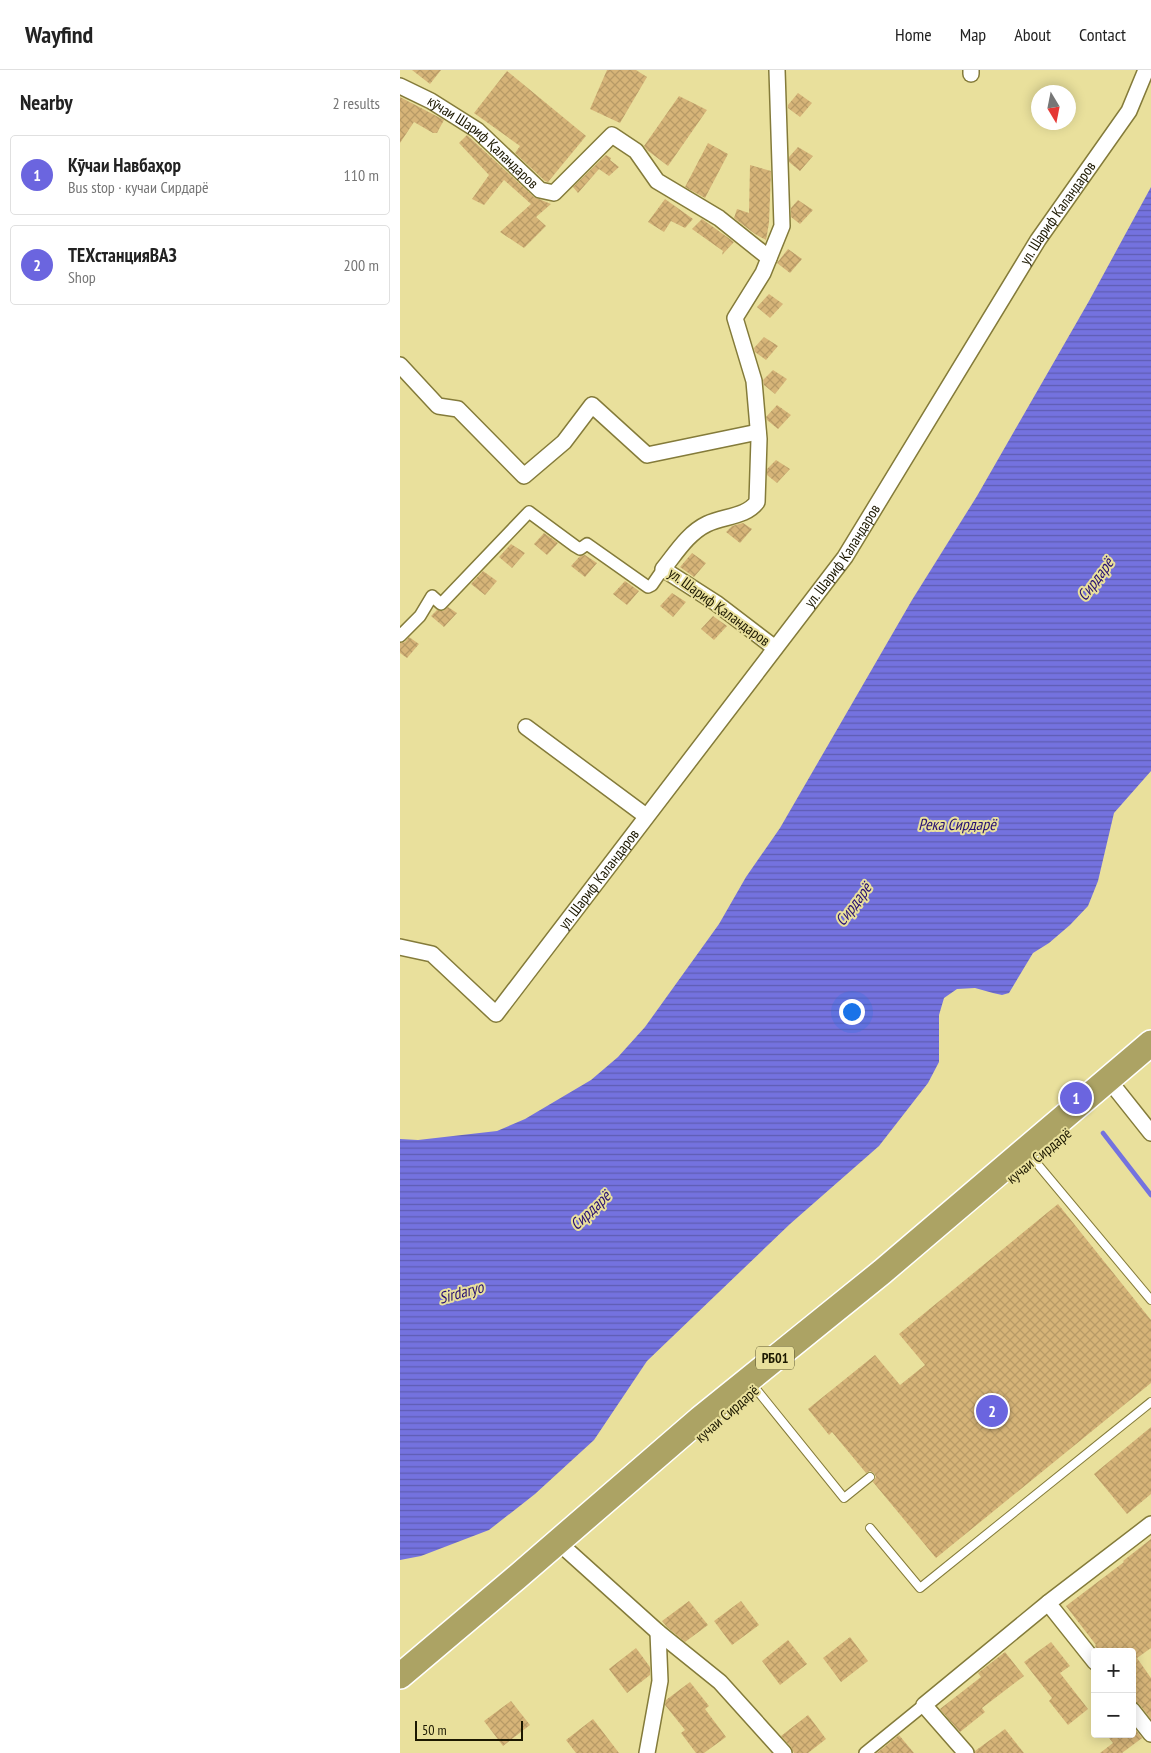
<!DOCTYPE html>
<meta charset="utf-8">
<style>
:root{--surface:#fff;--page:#f6f6f6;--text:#222;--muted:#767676;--line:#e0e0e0;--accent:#6b65df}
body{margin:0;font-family:"PT Sans Narrow",sans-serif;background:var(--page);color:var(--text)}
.controls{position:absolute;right:15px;bottom:15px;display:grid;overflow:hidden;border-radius:5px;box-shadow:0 2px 12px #0003}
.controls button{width:45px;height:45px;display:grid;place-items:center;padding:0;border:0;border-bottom:1px solid var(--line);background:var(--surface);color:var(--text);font:25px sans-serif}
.compass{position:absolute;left:631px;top:15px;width:45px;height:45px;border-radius:50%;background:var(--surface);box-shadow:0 2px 12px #0003;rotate:170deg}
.scale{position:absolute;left:15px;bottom:12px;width:108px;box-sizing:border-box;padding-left:5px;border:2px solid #1c1800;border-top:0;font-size:14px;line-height:18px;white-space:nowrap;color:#1c1800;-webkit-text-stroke:4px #e9e09c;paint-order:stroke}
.you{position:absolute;left:451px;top:941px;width:18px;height:18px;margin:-12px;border:4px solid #fff;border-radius:50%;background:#1a73e8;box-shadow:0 0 0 8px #1a73e833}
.badge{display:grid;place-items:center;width:32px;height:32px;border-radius:50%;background:var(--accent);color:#fff;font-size:16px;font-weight:700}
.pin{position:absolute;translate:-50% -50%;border:2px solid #fff;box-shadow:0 1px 5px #0006}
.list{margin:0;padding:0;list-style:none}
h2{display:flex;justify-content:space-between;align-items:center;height:65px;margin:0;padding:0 20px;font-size:21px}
h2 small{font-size:16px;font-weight:400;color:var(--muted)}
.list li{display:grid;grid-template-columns:32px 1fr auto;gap:15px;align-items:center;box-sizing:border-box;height:80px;margin:0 10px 10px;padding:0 10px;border:1px solid var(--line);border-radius:5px}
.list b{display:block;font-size:19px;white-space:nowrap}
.list p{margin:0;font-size:16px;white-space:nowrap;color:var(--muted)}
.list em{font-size:16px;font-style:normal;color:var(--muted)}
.map{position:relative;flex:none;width:751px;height:1683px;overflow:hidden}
header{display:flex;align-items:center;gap:30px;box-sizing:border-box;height:70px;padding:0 25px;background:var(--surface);border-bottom:1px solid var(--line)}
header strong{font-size:24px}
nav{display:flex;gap:28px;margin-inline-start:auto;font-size:18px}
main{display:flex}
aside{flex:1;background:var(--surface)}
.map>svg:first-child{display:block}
.water{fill:url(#water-rules)}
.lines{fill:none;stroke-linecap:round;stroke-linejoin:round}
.stream{stroke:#7472df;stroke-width:4.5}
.building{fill:url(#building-cross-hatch)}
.service-casing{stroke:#847b3a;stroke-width:10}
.pedestrian-casing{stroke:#847b3a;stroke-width:14}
.minor-casing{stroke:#847b3a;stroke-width:18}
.trunk-casing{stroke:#fff;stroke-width:28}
.service{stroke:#fff;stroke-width:8}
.pedestrian{stroke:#fff;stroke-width:11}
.minor{stroke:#fff;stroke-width:15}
.trunk{stroke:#aca364;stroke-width:25}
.labels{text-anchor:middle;stroke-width:4;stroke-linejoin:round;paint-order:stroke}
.shield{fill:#e9e09c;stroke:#5a542f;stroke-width:1}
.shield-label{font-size:14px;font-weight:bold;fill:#1c1800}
.street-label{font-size:15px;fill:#1c1800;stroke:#e9e09c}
.water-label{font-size:16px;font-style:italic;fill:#260f72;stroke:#e9e09c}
</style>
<header>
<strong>Wayfind</strong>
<nav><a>Home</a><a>Map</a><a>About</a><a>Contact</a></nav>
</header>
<main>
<aside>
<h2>Nearby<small>2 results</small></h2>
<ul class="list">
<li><span class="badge">1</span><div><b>Кӯчаи Навбаҳор</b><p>Bus stop · кучаи Сирдарё</p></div><em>110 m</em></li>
<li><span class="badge">2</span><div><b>ТЕХстанцияВАЗ</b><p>Shop</p></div><em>200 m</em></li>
</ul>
</aside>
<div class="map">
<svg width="751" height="1683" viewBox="0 0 751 1683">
<defs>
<pattern id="water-rules" width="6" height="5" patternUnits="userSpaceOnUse" patternTransform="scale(1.25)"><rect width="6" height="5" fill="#7472df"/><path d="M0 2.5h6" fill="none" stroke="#5e5db2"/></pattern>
<pattern id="building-cross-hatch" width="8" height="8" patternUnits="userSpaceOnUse" patternTransform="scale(1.25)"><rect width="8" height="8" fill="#d6b478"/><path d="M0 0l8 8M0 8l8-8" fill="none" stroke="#b79a66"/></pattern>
</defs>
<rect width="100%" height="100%" fill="#e9e09c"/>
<!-- water -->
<path class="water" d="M751,117V701L714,743L698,811L688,836L670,855L649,873L633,883L609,923L602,925L593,923L575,918L557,919L544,928L539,945V992L528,1013L479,1076L390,1154L247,1291L194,1370L135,1424L89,1460L21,1486L0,1490V1069L18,1070L97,1061L125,1049L191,1010L218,987L245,957L319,854L346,807L380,758L512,530L577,426L689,231Z"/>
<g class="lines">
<!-- stream -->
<path class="stream" d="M703,1063L751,1125"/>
</g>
<!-- building -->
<path class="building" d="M12,0H41L30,14Z
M207,0H236L247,7L220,53L190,39Z
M107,1L186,66L148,112L145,111L115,83L120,76L74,43Z
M398,23L412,33L400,47L388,38V35Z
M279,26L307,40L268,96L247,80L244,76Z
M0,27L44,50L37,63H33L14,52L0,73Z
M67,65L134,127L151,134L136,147L146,156L124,178L100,162L131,134L104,110L84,135L72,129L89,105L59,73Z
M308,73L328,84L305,128L285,117Z
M398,77L413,86L400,101L389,92V87Z
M206,85L211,88L210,90L219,97L209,106L199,99L178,123L173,117Z
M350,95L371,101L369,153L366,170L355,164L334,148L337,139L349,143Z
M265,129L293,149L285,158L271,151L264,162L248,152Z
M398,130L413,140L400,154L391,147V138Z
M302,149L334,172L322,185L323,181L292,159Z
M388,179L402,189L390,203L377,193Z
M369,224L383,234L370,248L357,237Z
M364,267L378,276L366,290L355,282L354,278Z
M373,300L387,309L375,324L364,315L363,310Z
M377,335L391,345L378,359L367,350L366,347Z
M376,390L390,399L377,413L367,405V399Z
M343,453L352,459L340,473L326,462L332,456Z
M144,463L158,473L147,485L134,474Z
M111,474L125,483L112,498L99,487Z
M292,483L306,493L294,507L280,497Z
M185,485L197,493L185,507L171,496L180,486Z
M83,501L97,511L85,525L71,514Z
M225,511L239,521L227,535L213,524Z
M272,523L286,532L273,547L260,536Z
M48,537L57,543L44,557L31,546L37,540L43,541Z
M313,546L327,556L314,570L301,559Z
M9,567L19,574L7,588L0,583V573L5,572Z
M658,1134L751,1250V1313L536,1488L473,1412L476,1407L474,1403L470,1401L466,1403L432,1362L429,1365L408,1339L475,1285L500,1315L525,1295L499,1264Z
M751,1357V1424L727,1444L694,1404Z
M751,1469V1578L737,1588L751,1608V1649L739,1634L732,1631V1582H699L695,1576L696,1575L666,1536L724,1492L723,1491Z
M289,1531L308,1555L285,1572L267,1557L262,1551Z
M341,1531L359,1555L332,1575L314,1551Z
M450,1567L468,1591L441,1612L423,1588Z
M388,1570L407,1594L380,1615L362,1591Z
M651,1572L670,1596L660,1603L688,1639L668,1655L649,1631L652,1628L624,1592Z
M236,1578L250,1597V1605L227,1623L209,1599Z
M605,1582L624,1606L582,1638L585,1642L560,1662L540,1639L581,1607L578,1603Z
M290,1612L309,1636L305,1639L326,1667L304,1683H296L281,1663L285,1660L265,1635L266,1630Z
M111,1631L130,1655L103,1676L84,1651Z
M408,1645L426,1669L408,1683H394L391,1677L381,1666Z
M193,1649L219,1683H176L166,1670Z
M732,1655L742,1668L722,1683H700L713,1673L706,1664H732Z
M605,1659L624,1683H575V1681Z
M499,1665L514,1683H477Z"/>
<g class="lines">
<defs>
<path id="service" d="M634,1090L751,1230
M356,1319L444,1428L470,1407
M470,1458L520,1518L751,1332"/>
<path id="pedestrian" d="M0,566L20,546L32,526L41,534L129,442L175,476L180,479L187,474L248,517L252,515L263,499
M465,1683L524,1635"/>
<g id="minor">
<path d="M571,4V0"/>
<path id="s1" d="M0,16L31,31L77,60L140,120L154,123L212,65L236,81L257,111L319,148L369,188"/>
<path d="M0,295L38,336L58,339L124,406L164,372L192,335L247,385L358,362"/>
<path d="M375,578L316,533L263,499C276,483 288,463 307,454C324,446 346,447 357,432L359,369L354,311L335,248L363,203L382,156L377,0"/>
<path d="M126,657L246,746"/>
<path id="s2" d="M0,877L32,884L96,944L445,487L638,170L729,41L746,0"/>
<path d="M708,1009L751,1063"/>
<path d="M168,1481L258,1562L320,1612L384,1683"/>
<path d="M695,1592L648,1533L751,1454"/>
<path d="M732,1640L751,1664"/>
<path d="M247,1683L260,1611L258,1562"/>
<path d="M566,1683L524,1635L648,1533"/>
</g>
<path id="trunk" d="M0,1606L116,1508L300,1349L482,1202L751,973"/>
</defs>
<!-- service casing -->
<use href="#service" class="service-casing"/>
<!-- pedestrian casing -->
<use href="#pedestrian" class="pedestrian-casing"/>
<!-- minor casing -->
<use href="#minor" class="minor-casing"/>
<!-- trunk casing -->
<use href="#trunk" class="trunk-casing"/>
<!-- service -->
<use href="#service" class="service"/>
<!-- pedestrian -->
<use href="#pedestrian" class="pedestrian"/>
<!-- minor -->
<use href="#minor" class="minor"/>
<!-- trunk -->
<use href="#trunk" class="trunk"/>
</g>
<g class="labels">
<!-- shield labels -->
<rect class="shield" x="356" y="1276.5" width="38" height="23" rx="4"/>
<g class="shield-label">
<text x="375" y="1293">РБ01</text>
</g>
<!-- street labels -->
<g class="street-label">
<text dy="5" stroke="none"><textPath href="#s1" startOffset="101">кӯчаи Шариф Қаландаров</textPath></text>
<text dy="5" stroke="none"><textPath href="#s2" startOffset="1100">ул. Шариф Каландаров</textPath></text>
<text dy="5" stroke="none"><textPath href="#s2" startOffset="695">ул. Шариф Каландаров</textPath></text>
<text transform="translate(319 537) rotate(36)" y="5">ул. Шариф Қаландаров</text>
<text dy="5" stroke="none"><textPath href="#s2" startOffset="290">ул. Шариф Каландаров</textPath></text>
<text transform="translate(639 1086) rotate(-39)" y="5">кучаи Сирдарё</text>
<text transform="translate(327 1344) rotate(-41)" y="5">кучаи Сирдарё</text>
</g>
<!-- water labels -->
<g class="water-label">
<text transform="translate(695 509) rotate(-53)" y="6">Сирдарё</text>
<text x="557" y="760">Река Сирдарё</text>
<text transform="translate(453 834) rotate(-53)" y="6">Сирдарё</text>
<text transform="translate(190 1140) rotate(-44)" y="6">Сирдарё</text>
<text transform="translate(61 1222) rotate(-15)" y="6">Sirdaryo</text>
</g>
</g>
</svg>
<div class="controls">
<button>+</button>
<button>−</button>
</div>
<svg class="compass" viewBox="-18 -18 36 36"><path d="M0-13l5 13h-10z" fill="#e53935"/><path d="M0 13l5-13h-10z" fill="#767676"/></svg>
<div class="scale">50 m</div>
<div class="you"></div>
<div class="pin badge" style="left:676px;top:1028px">1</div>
<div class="pin badge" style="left:592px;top:1341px">2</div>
</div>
</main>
